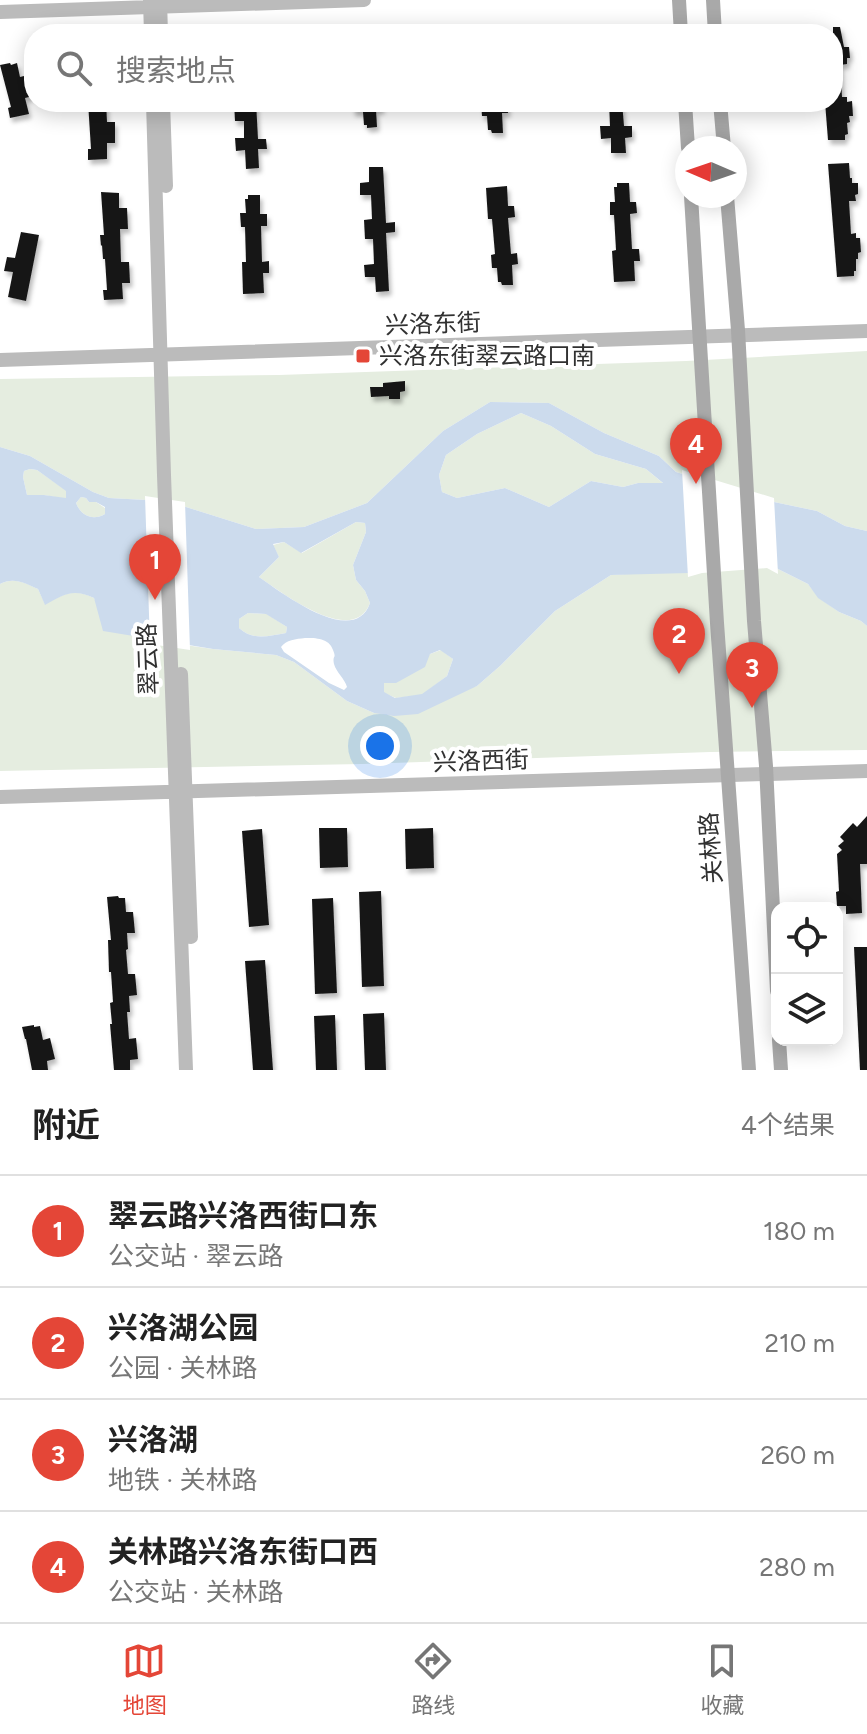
<!DOCTYPE html>
<html lang="zh">
<meta charset="utf-8">
<style>
:root{--surface:#fff;--page:#f2f2f2;--text:#222;--muted:#767676;--line:#e0e0e0;--accent:#e44637}
body{margin:0;font-family:Figtree,"Noto Sans SC",sans-serif;background:var(--page);color:var(--text)}
.controls{position:absolute;right:24px;bottom:24px;display:grid;overflow:hidden;border-radius:16px;box-shadow:0 4px 20px #0003}
.controls button{width:72px;height:72px;display:grid;place-items:center;padding:0;border:0;border-bottom:2px solid var(--line);background:var(--surface);color:var(--text);font:40px sans-serif}
.compass{position:absolute;left:675px;top:136px;width:72px;height:72px;border-radius:50%;background:var(--surface);box-shadow:0 4px 20px #0003;rotate:272deg}
.you{position:absolute;left:380px;top:746px;width:28px;height:28px;margin:-20px;border:6px solid #fff;border-radius:50%;background:#1a73e8;box-shadow:0 0 0 12px #1a73e833}
.badge{display:grid;place-items:center;width:52px;height:52px;border-radius:50%;background:var(--accent);color:#fff;font-size:26px;font-weight:700}
.pin{position:absolute;translate:-50% -66px;filter:drop-shadow(0 2px 4px #0008)}
.pin::after{content:'';position:absolute;top:42px;width:28px;height:24px;background:inherit;clip-path:polygon(0 0,100% 0,50% 100%)}
.list{margin:0;padding:0;list-style:none}
h2{display:flex;justify-content:space-between;align-items:center;height:104px;margin:0;padding:0 32px;font-size:34px}
h2 small{font-size:26px;font-weight:400;color:var(--muted)}
.list li{display:grid;grid-template-columns:52px 1fr auto;gap:24px;align-items:center;box-sizing:border-box;height:112px;padding:0 32px;border-top:2px solid var(--line)}
.list b{display:block;font-size:30px;white-space:nowrap}
.list p{margin:0;font-size:26px;white-space:nowrap;color:var(--muted)}
.list em{font-size:26px;font-style:normal;color:var(--muted)}
.icon{flex:none;width:44px;height:44px;fill:none;stroke:currentColor;stroke-width:2;stroke-linecap:round;stroke-linejoin:round}
.map{position:relative;flex:none;width:867px;height:1070px;overflow:hidden}
.search{position:absolute;background:var(--surface);box-shadow:0 4px 20px #0003;left:24px;right:24px;top:24px;height:88px;display:flex;align-items:center;gap:20px;box-sizing:border-box;padding:0 28px;border-radius:32px;color:var(--muted);font-size:30px}
.sheet{height:552px;background:var(--surface)}
nav{display:flex;justify-content:space-around;align-items:center;box-sizing:border-box;height:112px;border-top:2px solid var(--line);background:var(--surface);font-size:22px;color:var(--muted)}
nav a{display:grid;justify-items:center;gap:4px}
nav .on{color:var(--accent)}
.map>svg:first-child{display:block}
.green{fill:#e5ede0}
.water{fill:#ccdbed;fill-rule:evenodd}
.pier{fill:#fff}
.building{fill:#181818;filter:url(#shadow)}
.lines{fill:none;stroke-linecap:round;stroke-linejoin:round}
.secondary{stroke:#bbb;stroke-width:14}
.primary{stroke:#a9a9a9;stroke-width:14}
.poi-dot{fill:#e44637;stroke:#fff;stroke-width:3}
.labels{text-anchor:middle;stroke-width:8;stroke-linejoin:round;paint-order:stroke}
.street-label{font-size:24px;fill:#313131;stroke:#fff}
.poi-label{font-size:24px;fill:#313131;stroke:#fff;text-anchor:start}
</style>
<div class="map">
<svg width="867" height="1070" viewBox="0 0 867 1070">
<defs>
<filter id="shadow"><feDropShadow dx="2.5" dy="4.5" stdDeviation="2" flood-color="#0004"/></filter>
</defs>
<rect width="100%" height="100%" fill="#fff"/>
<!-- green -->
<path class="green" d="M867,351V531L845,526L817,511L774,502L676,472L659,456L604,433L549,403L490,402L443,431L367,503L304,527L256,529L186,507L146,500L109,498L93,492L30,456L0,447V379L279,375L686,361Z
M521,413L551,426L595,454L646,469L664,484L638,483L623,487L591,481L549,507L505,488L457,498L442,492L439,475L446,455L477,434Z
M30,469L37,470L67,491L66,499L44,495H27L23,477L24,471Z
M81,497L86,498L89,502H96L105,508V514C93,521 81,516 76,503Z
M356,522L365,523L366,532L353,565L356,580L365,591L370,603C353,648 281,592 259,577L279,557L273,545L284,542L302,553Z
M768,564L808,584L819,598L839,612L861,621L867,626V750L710,752L362,764L0,771V584C14,577 25,583 38,589L45,604C65,594 73,588 94,598L99,609L150,640L213,649L276,655L294,662L347,701L374,713L477,686L500,666L555,611L611,575Z
M248,613L267,614L287,627L286,633C268,636 253,641 239,628V619Z
M354,632L360,636L364,650L358,658H350L342,644L344,634Z
M441,650L453,659L447,676L422,695L396,698L384,693V683L430,654Z"/>
<!-- water -->
<path class="water" d="M490,402L549,403L604,433L659,456L676,472L774,502L817,511L845,526L867,531V626L861,621L839,612L818,598L808,584L768,564L689,573L611,575L555,611L500,666L477,686L418,714L394,716L374,713L347,701L294,662L276,655L213,649L103,631L94,598C73,588 64,594 45,605L38,589C24,583 14,577 0,584V447L30,456L93,492L109,498L146,500L186,507L256,529L304,527L367,503L443,431ZM521,413L551,426L595,454L646,469L663,483H638L623,487L591,481L549,507L505,488L457,498L442,492L439,475L446,455L477,434ZM30,469L37,470L66,491V498L44,495H27L23,477L24,471ZM81,497L86,498L89,502H96L105,507V514C93,521 81,516 76,503ZM356,522L365,523L366,532L353,565L356,580L365,591L370,603C354,649 281,592 259,577L279,557L273,544L284,542L301,553ZM248,613L266,614L287,627L286,633C268,636 253,641 239,628V619ZM305,638C316,638 329,638 333,650C337,660 332,654 334,664C336,672 345,679 347,687L344,690L329,683L284,652L281,647C286,640 296,639 305,638ZM440,650L453,659L447,676L422,694L395,698L384,692V683H396L425,667L430,654Z"/>
<!-- pier -->
<path class="pier" d="M682,470L774,498L778,574L767,568L702,573L688,577Z
M145,496L185,502L190,650L150,644Z"/>
<!-- building -->
<path class="building" d="M833,27H840L844,47H849L850,58H847V64L840,65L842,97H847V102L852,101L853,116H849L850,122L847,123L848,134L845,135V140H828L825,102H833Z
M10,63L11,65L17,63L20,77L28,75L33,96L25,98L29,114L10,118L8,108L11,107L0,65Z
M88,102H106L107,122H115V143H107V159L88,160V149H91Z
M234,102H256L258,139H266L267,149H258L259,168L246,169L245,150L236,151L235,138H244V121H235Z
M352,102H381L382,110H376L377,127L367,128V125H364L363,112H353Z
M507,102L508,113H502L503,133H492L491,130H488L487,116H482L481,103Z
M609,102H622L624,126H632V137L625,138L626,153H611V138L601,139L600,126H610Z
M849,163L850,178H852V183H858V194L855,195L856,201H849L851,234L856,233V238H860L861,252L858,253V259H856V271H854V276L837,277L828,164Z
M369,167H383L386,223L395,222V232L386,233L389,291L376,292L375,277H365L364,265L374,264L373,239H365L364,220L372,219L371,195H360V183L369,182Z
M617,183H629L630,202H636L637,213L630,214L632,249H639L640,261H634L635,281L614,282L612,251L616,250L614,215H610V202H615L614,187H617Z
M507,186L508,206H514L515,217L508,218L511,254L517,253L518,264L512,265L513,285H502L501,282H498L497,268H492L491,255L495,254L492,219H488L486,188Z
M101,192L119,193V208H127L128,229H120L121,262H129L130,283H122L123,299L104,300L103,290H107L105,259H103L102,245L101,246L100,235H104Z
M248,195H260V214H267V226H261L262,262L269,261V273H263L264,293L243,294L242,262H246L245,227H241L240,213H246L245,199H248Z
M21,232L39,235L26,301L8,297L13,272L4,271L7,257L15,258Z
M405,381V391L400,392V399H389V396L371,397L370,387H383V383Z
M867,816V864H860L862,913L846,914V906H837L836,892L839,891L837,854L842,850L838,846L844,841L840,837L853,823L857,827Z
M319,828H347L348,867L320,868Z
M433,828L434,868L406,869L405,829Z
M262,829L269,925L249,927L242,831Z
M381,891L384,986L362,987L359,892Z
M118,896L119,898H125L126,912H133L135,933H127L128,949L126,950L128,974H135L137,995L129,996L130,1012H127L129,1039L136,1038L138,1059L130,1060V1070H114L110,1024H112L110,1003L113,1002L111,972H109L108,940H111L107,897Z
M333,898L337,993L315,994L312,899Z
M854,947H867V1070H860Z
M265,960L273,1070H253L245,961Z
M384,1013L386,1070H365L363,1014Z
M335,1015L337,1070H316L314,1016Z
M34,1025V1027L40,1026L43,1040L50,1038L55,1059L47,1061L48,1070H32L26,1039H25L22,1027Z"/>
<g class="lines">
<!-- secondary -->
<path class="secondary" d="M150,0L151,34
M160,0L161,34
M0,12L364,0
M153,102L164,475L186,1070
M163,102L166,186
M0,360L867,331
M181,674L191,937
M0,797L867,771"/>
<!-- primary -->
<path class="primary" d="M679,0L681,34
M713,0L715,34
M685,102L688,148
M720,102L724,148
M691,196L717,623L749,1070
M727,196L738,330L754,621L766,766L777,991
M779,1040L781,1070"/>
</g>
<!-- markers -->
<rect class="poi-dot" x="355" y="348" width="16" height="16" rx="4"/>
<g class="labels">
<!-- street labels -->
<g class="street-label">
<text transform="translate(433 324) rotate(-2)" y="8">兴洛东街</text>
<text transform="translate(148 659) rotate(-92)" y="8">翠云路</text>
<text transform="translate(481 761) rotate(-2)" y="8">兴洛西街</text>
<text transform="translate(711 848) rotate(-94)" y="8">关林路</text>
</g>
<!-- poi labels -->
<g class="poi-label">
<text x="379" y="364">兴洛东街翠云路口南</text>
</g>
</g>
</svg>
<div class="controls">
<button><svg class="icon" aria-label="locate" viewBox="0 0 24 24"><circle cx="12" cy="12" r="6"/><path d="M12 2v4M12 18v4M2 12h4M18 12h4"/></svg></button>
<button><svg class="icon" aria-label="layers" viewBox="0 0 24 24"><path d="M12 4l9 5-9 5-9-5zM3 14l9 5 9-5"/></svg></button>
</div>
<svg class="compass" viewBox="-18 -18 36 36"><path d="M0-13l5 13h-10z" fill="#e53935"/><path d="M0 13l5-13h-10z" fill="#767676"/></svg>
<div class="you"></div>
<div class="pin badge" style="left:155px;top:600px">1</div>
<div class="pin badge" style="left:679px;top:674px">2</div>
<div class="pin badge" style="left:752px;top:708px">3</div>
<div class="pin badge" style="left:696px;top:484px">4</div>
<div class="search"><svg class="icon" aria-label="search" viewBox="0 0 24 24"><circle cx="10" cy="10" r="6"/><path d="M15 15l6 6"/></svg>搜索地点</div>
</div>
<section class="sheet">
<h2>附近<small>4个结果</small></h2>
<ul class="list">
<li><span class="badge">1</span><div><b>翠云路兴洛西街口东</b><p>公交站 · 翠云路</p></div><em>180 m</em></li>
<li><span class="badge">2</span><div><b>兴洛湖公园</b><p>公园 · 关林路</p></div><em>210 m</em></li>
<li><span class="badge">3</span><div><b>兴洛湖</b><p>地铁 · 关林路</p></div><em>260 m</em></li>
<li><span class="badge">4</span><div><b>关林路兴洛东街口西</b><p>公交站 · 关林路</p></div><em>280 m</em></li>
</ul>
</section>
<nav>
<a class="on"><svg class="icon" aria-label="map" viewBox="0 0 24 24"><path d="M3 6l6-2 6 2 6-2v14l-6 2-6-2-6 2zM9 4v14M15 6v14"/></svg>地图</a>
<a><svg class="icon" aria-label="directions" viewBox="0 0 24 24"><path d="M12 3l9 9-9 9-9-9zM9 14v-3h6M13 9l2 2-2 2"/></svg>路线</a>
<a><svg class="icon" aria-label="saved" viewBox="0 0 24 24"><path d="M7 4h10v16l-5-4-5 4z"/></svg>收藏</a>
</nav>
